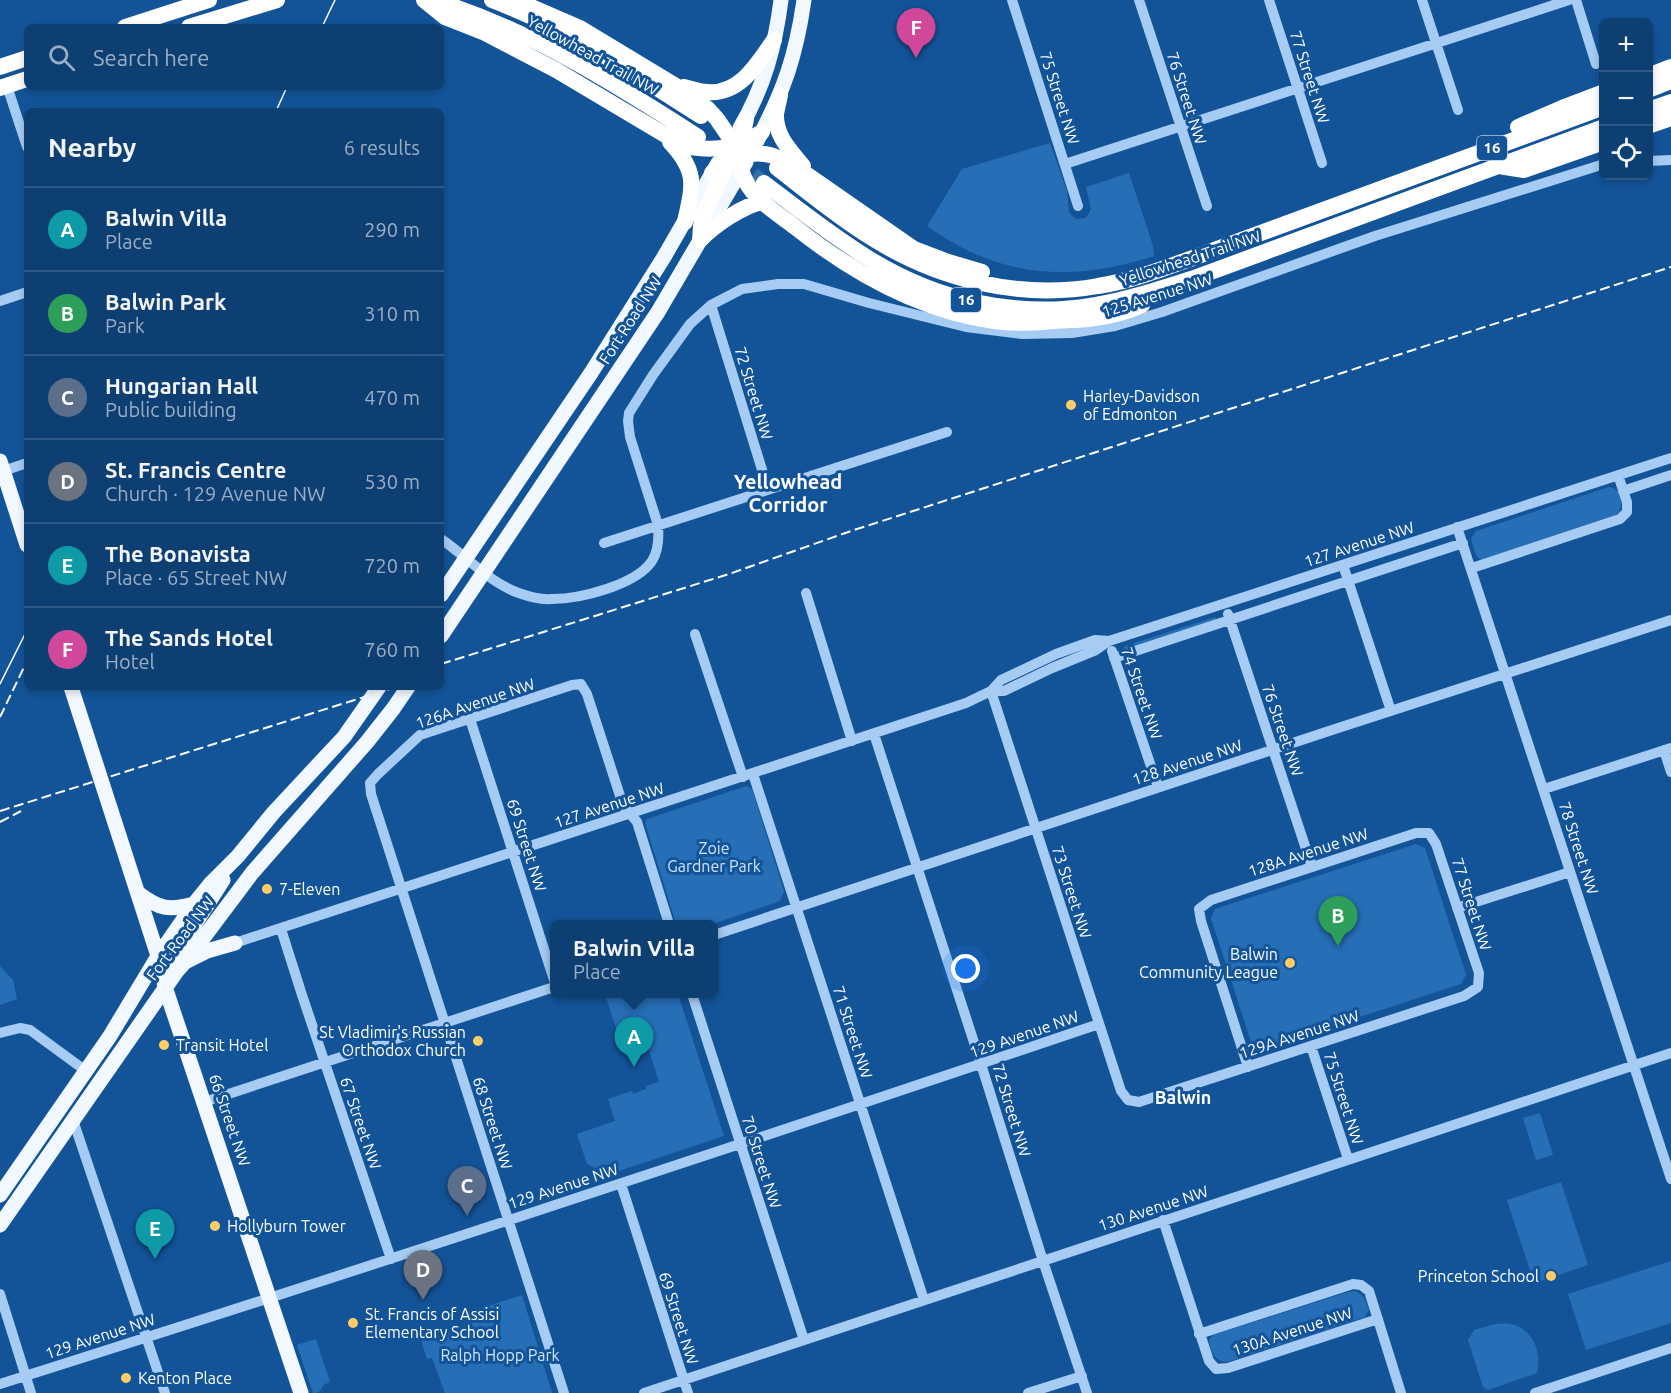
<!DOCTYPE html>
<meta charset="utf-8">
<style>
:root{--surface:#0e3f73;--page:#1c4a7b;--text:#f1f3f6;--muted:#9bafc4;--line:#2e5885;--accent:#90b9f0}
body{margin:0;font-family:Ubuntu,sans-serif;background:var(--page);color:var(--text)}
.controls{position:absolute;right:18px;top:18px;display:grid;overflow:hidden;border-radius:9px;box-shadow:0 3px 9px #0003}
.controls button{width:54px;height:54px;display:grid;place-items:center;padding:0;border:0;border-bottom:2px solid var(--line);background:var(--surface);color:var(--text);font:30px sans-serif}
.you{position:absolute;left:966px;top:969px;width:21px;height:21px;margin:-15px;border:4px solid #fff;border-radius:50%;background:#1a73e8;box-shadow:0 0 0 9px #1a73e833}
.badge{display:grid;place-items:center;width:39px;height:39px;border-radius:50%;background:var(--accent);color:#fff;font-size:20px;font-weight:700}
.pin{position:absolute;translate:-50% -50px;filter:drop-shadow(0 2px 3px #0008)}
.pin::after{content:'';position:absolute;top:32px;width:21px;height:18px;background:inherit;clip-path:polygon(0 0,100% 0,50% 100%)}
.popup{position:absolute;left:550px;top:920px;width:168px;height:78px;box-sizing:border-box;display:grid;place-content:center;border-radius:9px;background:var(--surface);filter:drop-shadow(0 2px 4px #0005);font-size:20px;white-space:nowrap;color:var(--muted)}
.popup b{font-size:22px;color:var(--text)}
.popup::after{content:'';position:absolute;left:50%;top:100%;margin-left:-12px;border:12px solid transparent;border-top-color:var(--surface)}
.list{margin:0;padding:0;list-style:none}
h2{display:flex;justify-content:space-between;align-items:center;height:78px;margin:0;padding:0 24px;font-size:26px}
h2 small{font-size:20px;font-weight:400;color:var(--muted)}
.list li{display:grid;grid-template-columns:39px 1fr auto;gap:18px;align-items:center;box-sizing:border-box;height:84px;padding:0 24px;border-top:2px solid var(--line)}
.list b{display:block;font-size:22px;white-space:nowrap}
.list p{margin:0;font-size:20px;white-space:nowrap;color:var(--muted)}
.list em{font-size:20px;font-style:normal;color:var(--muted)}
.icon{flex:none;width:33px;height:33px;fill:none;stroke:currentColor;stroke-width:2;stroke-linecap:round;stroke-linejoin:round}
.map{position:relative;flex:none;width:1671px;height:1393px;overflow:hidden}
.search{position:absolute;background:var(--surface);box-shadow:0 3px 9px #0003;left:24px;top:24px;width:420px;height:66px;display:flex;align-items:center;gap:15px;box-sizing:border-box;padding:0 21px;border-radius:9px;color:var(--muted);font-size:22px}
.panel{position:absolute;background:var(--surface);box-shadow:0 3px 9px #0003;left:24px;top:108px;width:420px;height:582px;border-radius:9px}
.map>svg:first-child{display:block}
.green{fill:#266fb7}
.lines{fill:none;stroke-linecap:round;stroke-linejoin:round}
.highway-tunnel{stroke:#366ea8;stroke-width:16;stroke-dasharray:16 8;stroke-linecap:butt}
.minor{stroke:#a6ccf3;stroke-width:10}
.major{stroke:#f2f8ff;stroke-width:15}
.highway{stroke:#fff;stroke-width:16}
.tram{stroke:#fff;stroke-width:1.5}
.rail{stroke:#fff;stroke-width:2;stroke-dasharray:10 4.5;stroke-linecap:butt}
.poi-dot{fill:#ffcc68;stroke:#135499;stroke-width:2}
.labels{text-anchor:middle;stroke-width:6;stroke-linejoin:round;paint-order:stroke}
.shield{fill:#135499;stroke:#b8cce0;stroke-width:1.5}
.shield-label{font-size:15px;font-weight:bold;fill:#fff}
.street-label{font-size:16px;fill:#fff;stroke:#135499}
.poi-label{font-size:16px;fill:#fff;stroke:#135499;text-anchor:start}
.park-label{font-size:16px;fill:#cee5fd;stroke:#135499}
.neighbourhood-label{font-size:18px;font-weight:bold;fill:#fff;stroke:#135499}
.quarter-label{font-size:20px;font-weight:bold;fill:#fff;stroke:#135499}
</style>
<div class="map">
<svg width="1671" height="1393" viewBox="0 0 1671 1393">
<rect width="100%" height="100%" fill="#135499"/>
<!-- green -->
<path class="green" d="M1050,143L1067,191L1069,213L1076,219L1086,218L1091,209L1086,187L1129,173L1153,246L1154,256C1069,283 1000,278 927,226L962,169Z
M1609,487C1624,489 1624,505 1617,515L1481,560L1476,556L1471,539L1476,531Z
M1215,617L1217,619L1125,650L1123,649L1125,646Z
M747,786L752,789L784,891L780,901L713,924H676L645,823L647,819Z
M1416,844L1425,848L1466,975L1461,984L1261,1049L1252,1045L1211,918L1215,909Z
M0,966L13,980L17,999L0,1005Z
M605,994H678L724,1136L607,1175L587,1164L577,1134L615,1121L608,1099L632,1091L633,1094L646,1089V1086L659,1082L643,1032L620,1040Z
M1540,1113L1553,1155L1536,1160L1523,1118Z
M1561,1182L1588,1265L1534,1283L1507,1200Z
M1671,1261V1323L1586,1350L1568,1294Z
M1355,1291C1364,1295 1366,1301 1369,1310L1365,1317L1227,1362C1214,1361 1211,1352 1209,1340L1213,1335L1348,1292Z
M522,1295L552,1393H445L432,1358L427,1359L421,1340L482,1320L479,1309Z
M1495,1324C1499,1324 1505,1323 1510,1324C1533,1328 1542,1352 1537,1373L1488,1390L1483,1387L1468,1340L1474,1330Z
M316,1339L330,1382L323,1385C321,1391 319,1393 313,1393L297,1345Z"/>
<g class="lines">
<!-- highway-tunnel -->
<path class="highway-tunnel" d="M733,162L764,183"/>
<!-- minor -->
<path class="minor" d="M1012,0L1078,206
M1139,0L1207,206
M1269,0L1322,163
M1422,0L1458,110
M1576,0L1596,64
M7,86L27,147
M1648,161L1671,160
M1065,164L1569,0
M0,301L27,292
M711,305L768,489
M0,472L27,463
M1623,491L1671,475
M1457,527L1671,1179
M441,539C466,556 488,581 516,592C528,596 539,600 552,599C580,599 636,585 652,561C659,550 659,537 658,525L630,437L628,421L629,413L653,375L690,324L711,305L742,289L778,284H804L869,303L966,327L1022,334L1072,333L1115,326L1162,312L1375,236L1604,164
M604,543L947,432
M1343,565L1391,711
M1472,568L1620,519L1627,512V502L1618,475
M806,593L852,741
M1228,614L1312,867
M695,634L743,777
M1112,651L1158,787
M1114,658L1463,543
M991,691L1121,1091L1128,1100L1139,1102L1464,996L1478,987L1479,973L1436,844L1429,833H1416L1211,900L1199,909L1201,921L1248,1067
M991,691H1004L1052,668L1096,650L1109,641L1671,458
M470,719L554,980
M874,734L981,1064L1043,1261L1087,1393
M1664,750L1671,772
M753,774L924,1300
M1544,789L1671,748
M1457,908L1570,872
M281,929L302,995L391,1259
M714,935L1332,730L1671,620
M235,943L966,703L991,691L1001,680L1056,654L1095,640L1109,641
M692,994L804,1340
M0,1033L20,1028L30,1030L86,1071
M1311,1046L1348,1159
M204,1102L554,987
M73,1120L165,1393
M621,1184L688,1393
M1163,1220L1209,1361L1216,1369L1228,1368L1378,1319
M0,1294L31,1393
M1199,1334L1353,1284L1361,1285L1369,1291L1401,1393
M0,1384C367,1268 734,1147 1099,1024
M564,1393L371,794L370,783L378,774L420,735L572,685L581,684L587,694L623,805L637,822L669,924
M644,1393L1671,1053
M1028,1393L1082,1376
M1535,1393L1671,1348"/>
<!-- major -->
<path class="major" d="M740,128C764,87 775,47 781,0
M757,141C784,91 796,56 804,0
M0,461L27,545
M441,595L591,373L664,257L718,163
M441,636L658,312L746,162
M71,687L158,956L165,987L301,1393
M138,893C159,909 169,911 194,904
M187,961L207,951L235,943
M166,978L172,960L223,880
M0,1195L110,1036L158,956L194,904L211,883L238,856L274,812L344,737L379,687
M0,1225L177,971L186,961L252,873L367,742L393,709L408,687"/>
<!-- highway -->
<path class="highway" d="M424,0L445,17L483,32L556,70L682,145C697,150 725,150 740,144C747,141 755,136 762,132
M433,0C529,29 614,83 698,137
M492,0C564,27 636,75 701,116
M515,0L580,28L676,86L708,109L717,119L732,141C735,158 709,197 703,217C700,224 701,233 700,240
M125,27L209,0
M189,27L277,0
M0,67L27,58
M1648,76L1671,67
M684,87C692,89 700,92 707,92C740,95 758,63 774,40
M0,88L27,79
M1648,90L1671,81
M780,95C779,101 777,108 776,114C775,136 791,151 803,166
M1648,110L1671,102
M746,119C742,137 738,153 742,172C749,197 777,213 795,227C853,273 921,311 994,321C1014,324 1034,323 1053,321C1084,320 1114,318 1142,305
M1648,126L1671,118
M1518,127L1562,108L1604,92
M670,142C698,172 693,185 685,222
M1499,166L1524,170L1604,142
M777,168C808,192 839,218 872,238C939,280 1020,300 1098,286C1130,281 1160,270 1190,259L1604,107
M712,173C726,158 749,150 770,155C779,157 788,163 796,167L914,249L948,262L982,272
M764,183C798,209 832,236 868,258C935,300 1017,319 1095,305C1130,299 1163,288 1197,277L1604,127
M700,240C714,226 743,205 763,202"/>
<!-- tram -->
<path class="tram" d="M322,27L335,0
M276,111L287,87
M0,684L27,630"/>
<!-- rail -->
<path class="rail" d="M441,664L729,574L851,531L1671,267
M0,717L27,661
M0,811L396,687
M0,822L21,811"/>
</g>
<!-- markers -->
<g class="poi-dot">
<circle cx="1071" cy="405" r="6"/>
<circle cx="267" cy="889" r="6"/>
<circle cx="1290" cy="963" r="6"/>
<circle cx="478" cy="1041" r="6"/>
<circle cx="164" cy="1045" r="6"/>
<circle cx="215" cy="1226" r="6"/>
<circle cx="1551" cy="1276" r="6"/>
<circle cx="353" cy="1323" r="6"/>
<circle cx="126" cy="1378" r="6"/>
</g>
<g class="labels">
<!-- shield labels -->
<g class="shield">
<rect x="1477" y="136" width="30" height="24" rx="4.5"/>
<rect x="951" y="288" width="30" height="24" rx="4.5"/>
</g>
<g class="shield-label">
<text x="1492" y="153">16</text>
<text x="966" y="305">16</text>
</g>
<!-- street labels -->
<g class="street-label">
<text transform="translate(593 55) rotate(29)" y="6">Yellowhead Trail NW</text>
<text transform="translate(1310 77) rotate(72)" y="6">77 Street NW</text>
<text transform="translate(1060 98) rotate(72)" y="6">75 Street NW</text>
<text transform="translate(1187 98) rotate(72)" y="6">76 Street NW</text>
<text transform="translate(1190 258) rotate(-18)" y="6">Yellowhead Trail NW</text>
<text transform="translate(1157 295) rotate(-17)" y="6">125 Avenue NW</text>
<text transform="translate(630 320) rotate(-57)" y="6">Fort Road NW</text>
<text transform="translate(754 393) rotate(73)" y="6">72 Street NW</text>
<text transform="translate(1359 544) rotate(-18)" y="6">127 Avenue NW</text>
<text transform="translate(1142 693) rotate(71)" y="6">74 Street NW</text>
<text transform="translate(475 703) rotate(-19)" y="6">126A Avenue NW</text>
<text transform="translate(1283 730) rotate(71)" y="6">76 Street NW</text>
<text transform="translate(1187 762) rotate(-18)" y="6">128 Avenue NW</text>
<text transform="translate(609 805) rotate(-18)" y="6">127 Avenue NW</text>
<text transform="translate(527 845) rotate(72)" y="6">69 Street NW</text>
<text transform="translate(1579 848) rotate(72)" y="6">78 Street NW</text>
<text transform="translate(1308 852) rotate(-18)" y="6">128A Avenue NW</text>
<text transform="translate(1072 892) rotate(72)" y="6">73 Street NW</text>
<text transform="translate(1472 904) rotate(72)" y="6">77 Street NW</text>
<text transform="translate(180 938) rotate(-53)" y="6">Fort Road NW</text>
<text transform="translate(853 1032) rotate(72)" y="6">71 Street NW</text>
<text transform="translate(1024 1034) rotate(-19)" y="6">129 Avenue NW</text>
<text transform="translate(1299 1034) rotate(-18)" y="6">129A Avenue NW</text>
<text transform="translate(1344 1098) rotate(72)" y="6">75 Street NW</text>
<text transform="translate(1012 1110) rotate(73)" y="6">72 Street NW</text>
<text transform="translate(230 1120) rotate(71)" y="6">66 Street NW</text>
<text transform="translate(361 1123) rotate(71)" y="6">67 Street NW</text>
<text transform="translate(493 1123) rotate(72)" y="6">68 Street NW</text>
<text transform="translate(762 1162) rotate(72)" y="6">70 Street NW</text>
<text transform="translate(563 1186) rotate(-18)" y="6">129 Avenue NW</text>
<text transform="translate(1153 1208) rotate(-18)" y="6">130 Avenue NW</text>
<text transform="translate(679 1318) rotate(72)" y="6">69 Street NW</text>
<text transform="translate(1292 1331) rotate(-18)" y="6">130A Avenue NW</text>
<text transform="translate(100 1336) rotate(-18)" y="6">129 Avenue NW</text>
</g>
<!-- poi labels -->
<g class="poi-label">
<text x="1083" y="402">Harley-Davidson<tspan x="1083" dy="18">of Edmonton</tspan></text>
<text x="279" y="895">7-Eleven</text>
<text x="1278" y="960" text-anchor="end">Balwin<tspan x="1278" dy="18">Community League</tspan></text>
<text x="466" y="1038" text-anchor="end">St Vladimir's Russian<tspan x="466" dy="18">Orthodox Church</tspan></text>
<text x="176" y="1051">Transit Hotel</text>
<text x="227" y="1232">Hollyburn Tower</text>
<text x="1539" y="1282" text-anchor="end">Princeton School</text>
<text x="365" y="1320">St. Francis of Assisi<tspan x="365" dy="18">Elementary School</tspan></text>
<text x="138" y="1384">Kenton Place</text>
</g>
<!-- park labels -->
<g class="park-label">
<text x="714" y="854">Zoie<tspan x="714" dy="18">Gardner Park</tspan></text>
<text x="500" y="1361">Ralph Hopp Park</text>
</g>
<!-- neighbourhood labels -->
<g class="neighbourhood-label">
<text x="1183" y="1104">Balwin</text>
</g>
<!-- quarter labels -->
<g class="quarter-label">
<text x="788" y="489">Yellowhead<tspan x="788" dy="23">Corridor</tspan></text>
</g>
</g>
</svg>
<div class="controls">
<button>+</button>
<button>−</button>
<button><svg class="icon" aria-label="locate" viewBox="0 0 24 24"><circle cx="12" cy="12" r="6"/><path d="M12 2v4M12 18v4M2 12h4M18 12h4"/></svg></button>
</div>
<div class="you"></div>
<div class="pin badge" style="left:634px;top:1067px;background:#0f9aa8">A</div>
<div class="popup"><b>Balwin Villa</b>Place</div>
<div class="pin badge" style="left:1338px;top:946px;background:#2e9e5b">B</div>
<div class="pin badge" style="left:467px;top:1216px;background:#5c6f8a">C</div>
<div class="pin badge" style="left:423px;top:1300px;background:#6b7280">D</div>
<div class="pin badge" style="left:155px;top:1259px;background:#0f9aa8">E</div>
<div class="pin badge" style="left:916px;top:58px;background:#d1479c">F</div>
<div class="search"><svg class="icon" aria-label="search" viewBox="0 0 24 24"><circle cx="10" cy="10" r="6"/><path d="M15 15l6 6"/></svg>Search here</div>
<section class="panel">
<h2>Nearby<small>6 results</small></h2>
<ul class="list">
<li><span class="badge" style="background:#0f9aa8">A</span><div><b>Balwin Villa</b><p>Place</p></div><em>290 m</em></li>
<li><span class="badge" style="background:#2e9e5b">B</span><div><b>Balwin Park</b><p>Park</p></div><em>310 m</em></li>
<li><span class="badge" style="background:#5c6f8a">C</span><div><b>Hungarian Hall</b><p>Public building</p></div><em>470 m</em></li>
<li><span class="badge" style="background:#6b7280">D</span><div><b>St. Francis Centre</b><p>Church · 129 Avenue NW</p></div><em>530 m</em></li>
<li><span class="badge" style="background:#0f9aa8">E</span><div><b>The Bonavista</b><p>Place · 65 Street NW</p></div><em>720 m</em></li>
<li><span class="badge" style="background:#d1479c">F</span><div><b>The Sands Hotel</b><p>Hotel</p></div><em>760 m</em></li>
</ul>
</section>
</div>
